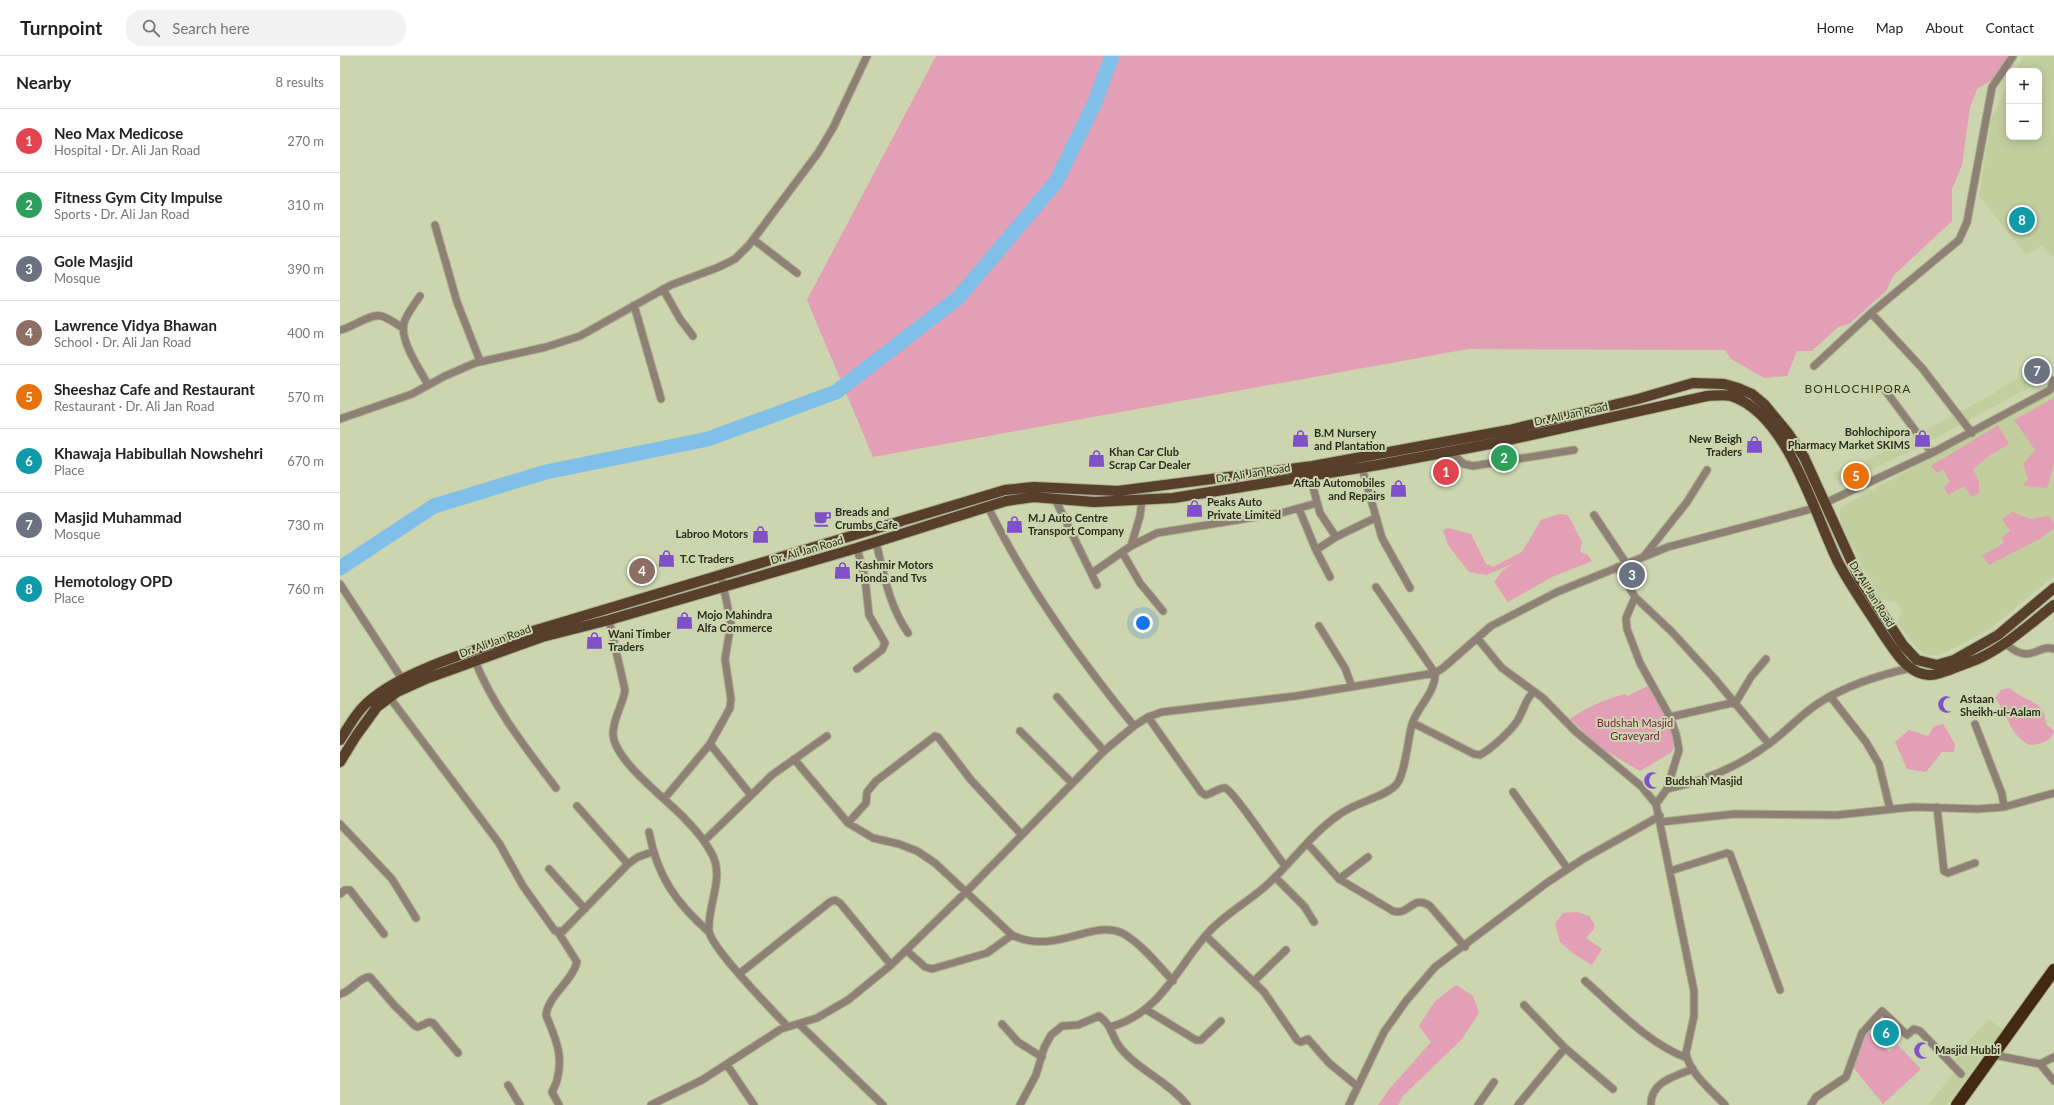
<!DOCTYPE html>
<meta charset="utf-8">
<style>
:root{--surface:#fff;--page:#f2f2f2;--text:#222;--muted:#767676;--line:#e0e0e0;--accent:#7f50c8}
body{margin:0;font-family:Lato,sans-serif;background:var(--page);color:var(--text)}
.controls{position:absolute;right:12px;top:12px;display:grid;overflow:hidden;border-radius:8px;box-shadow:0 2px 10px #0003}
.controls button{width:36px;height:36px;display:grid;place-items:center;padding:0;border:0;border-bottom:1px solid var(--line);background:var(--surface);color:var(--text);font:20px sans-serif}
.you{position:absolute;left:803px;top:567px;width:14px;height:14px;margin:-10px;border:3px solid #fff;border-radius:50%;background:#1a73e8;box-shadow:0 0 0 6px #1a73e833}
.badge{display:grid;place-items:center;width:26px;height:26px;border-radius:50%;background:var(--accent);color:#fff;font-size:13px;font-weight:700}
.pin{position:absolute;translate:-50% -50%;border:2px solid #fff;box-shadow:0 1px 4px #0006}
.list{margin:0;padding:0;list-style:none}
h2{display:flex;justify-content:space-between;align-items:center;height:52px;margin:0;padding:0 16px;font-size:17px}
h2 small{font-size:13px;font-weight:400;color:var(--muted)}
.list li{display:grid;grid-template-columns:26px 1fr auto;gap:12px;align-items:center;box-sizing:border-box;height:64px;padding:0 16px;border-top:1px solid var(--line)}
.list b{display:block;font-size:15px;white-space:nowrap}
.list p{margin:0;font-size:13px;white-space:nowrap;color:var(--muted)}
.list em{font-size:13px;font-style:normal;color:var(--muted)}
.icon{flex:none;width:22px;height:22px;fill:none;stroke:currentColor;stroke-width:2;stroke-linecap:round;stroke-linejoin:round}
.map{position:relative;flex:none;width:1714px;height:1049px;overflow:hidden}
header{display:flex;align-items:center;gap:24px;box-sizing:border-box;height:56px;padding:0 20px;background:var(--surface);border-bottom:1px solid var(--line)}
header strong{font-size:19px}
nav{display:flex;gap:22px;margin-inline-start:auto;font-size:14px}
.search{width:280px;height:36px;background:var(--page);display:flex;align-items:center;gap:10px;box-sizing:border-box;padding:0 14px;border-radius:16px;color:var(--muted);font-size:15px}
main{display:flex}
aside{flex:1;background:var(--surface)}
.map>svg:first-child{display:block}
.built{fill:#c3ce9f}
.green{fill:#e29fb5}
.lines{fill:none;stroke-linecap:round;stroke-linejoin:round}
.river{stroke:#80bfe8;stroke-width:15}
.street-casing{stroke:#a9b08f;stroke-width:9}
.primary-casing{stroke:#a9b08f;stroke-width:12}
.highway-casing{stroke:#a9b08f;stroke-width:14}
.street{stroke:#8e8075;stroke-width:7}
.primary{stroke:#573f2c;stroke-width:10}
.highway{stroke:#432812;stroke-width:12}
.labels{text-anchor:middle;stroke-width:4;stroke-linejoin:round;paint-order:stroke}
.street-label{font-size:11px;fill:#2b2e1f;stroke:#ccd5ae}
.poi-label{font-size:11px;font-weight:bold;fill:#2b2e1f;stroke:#ccd5ae;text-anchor:start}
.park-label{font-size:11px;fill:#762547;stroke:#ccd5ae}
.neighbourhood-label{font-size:12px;letter-spacing:1px;fill:#333a18;stroke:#ccd5ae}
</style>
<header>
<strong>Turnpoint</strong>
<div class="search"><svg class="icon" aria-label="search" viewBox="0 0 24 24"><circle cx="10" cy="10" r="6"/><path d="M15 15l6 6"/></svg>Search here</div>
<nav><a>Home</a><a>Map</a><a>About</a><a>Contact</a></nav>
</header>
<main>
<aside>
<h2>Nearby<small>8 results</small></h2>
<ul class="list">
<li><span class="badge" style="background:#e0444e">1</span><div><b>Neo Max Medicose</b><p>Hospital · Dr. Ali Jan Road</p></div><em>270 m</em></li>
<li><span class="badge" style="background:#2e9e5b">2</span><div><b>Fitness Gym City Impulse</b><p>Sports · Dr. Ali Jan Road</p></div><em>310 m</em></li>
<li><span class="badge" style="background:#6b7280">3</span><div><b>Gole Masjid</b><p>Mosque</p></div><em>390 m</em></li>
<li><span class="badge" style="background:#8d6e63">4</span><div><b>Lawrence Vidya Bhawan</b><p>School · Dr. Ali Jan Road</p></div><em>400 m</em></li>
<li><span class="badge" style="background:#e8710a">5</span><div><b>Sheeshaz Cafe and Restaurant</b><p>Restaurant · Dr. Ali Jan Road</p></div><em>570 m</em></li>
<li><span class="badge" style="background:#0f9aa8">6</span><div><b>Khawaja Habibullah Nowshehri</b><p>Place</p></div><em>670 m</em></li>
<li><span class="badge" style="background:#6b7280">7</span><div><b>Masjid Muhammad</b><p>Mosque</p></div><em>730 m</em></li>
<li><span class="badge" style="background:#0f9aa8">8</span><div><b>Hemotology OPD</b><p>Place</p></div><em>760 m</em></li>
</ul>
</aside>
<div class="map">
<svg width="1714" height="1049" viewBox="0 0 1714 1049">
<rect width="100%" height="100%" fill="#ccd5ae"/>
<!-- built -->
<path class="built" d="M1683,0H1714V201L1702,190L1686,199L1639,140L1652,60L1669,27V81H1699V15H1675Z
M1685,317L1694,329L1579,391L1499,429L1493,417L1528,404L1587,373L1648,341Z
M1714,334V520L1649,574L1600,599H1585L1576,591L1557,566L1562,555L1556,546L1542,544L1531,529L1502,469L1499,459L1501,451Z
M1649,963L1663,974L1607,1049H1588L1614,1017L1607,1008Z"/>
<!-- green -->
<path class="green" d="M596,0H1676L1673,10L1637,33L1630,52L1622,109L1612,133V165L1553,220L1546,235L1509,268L1498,271L1472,295H1457L1447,320L1424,322L1391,303L1385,294L1128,293L533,401L467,244Z
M1714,342V408L1707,432L1683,430L1688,423L1683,408L1695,394L1674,364Z
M1658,369L1669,388L1649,400L1633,413L1639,426V437L1632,441L1624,430L1608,439L1604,431L1610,426L1603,413L1597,417L1591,410Z
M1672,456L1691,463L1709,460L1714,467V472L1701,482L1649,509L1642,500L1664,487L1661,482L1670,475L1662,463Z
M1219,458L1228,459L1242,486L1240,496L1248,499L1252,505L1212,521L1168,546L1154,526L1163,514L1175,507L1146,519L1129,516L1108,489L1103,474L1108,472L1131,478L1146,508L1153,511L1182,496L1201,464Z
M1308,630C1320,647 1340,675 1332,696L1300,715L1259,691L1230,663C1247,651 1265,643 1285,638L1287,640Z
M1670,632C1684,647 1705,642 1706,668L1714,675C1712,685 1700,689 1690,689C1670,680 1668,659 1655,642L1661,634Z
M1603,668L1615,688L1614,696H1602L1586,716L1567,713L1555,686L1569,674L1588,680L1594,670Z
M1237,856L1249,860L1254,868V873L1246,882L1262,893L1252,909L1234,898L1220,886L1215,868L1223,857Z
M1116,929L1133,940L1139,957L1122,983L1063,1040L1058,1049H1038L1051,1031L1091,986L1079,970L1095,945Z
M1528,975L1549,996L1558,989L1581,1013L1543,1048L1513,1011Z"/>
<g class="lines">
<!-- river -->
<path class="river" d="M0,512L94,450L206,416L368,383L496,336L618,242L716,126L755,46L772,0"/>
<defs>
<path id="street" d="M95,169L117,246L140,305
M414,184L457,217
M323,233L340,263L353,280
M80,240C75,247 69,255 65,264C57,282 80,313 88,329
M294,249L321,343
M1531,257L1582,312L1632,377
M0,274C12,272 30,257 41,260C49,262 56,268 63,272
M1474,310L1531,257L1619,184L1627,166L1652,31L1673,0
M1545,334L1592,397
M0,363L72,338L105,320L135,307L206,291L240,280L331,229L379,211L395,203L409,189L478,97L493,72L527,0
M1110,396L1124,408L1133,410L1234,394
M1022,412L1042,482L1070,532
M970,420L980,457L996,481
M715,443L757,529
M1485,447L1592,397L1710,334L1714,324
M648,451C687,530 738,601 794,670
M959,453L976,494L990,521
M1254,459L1286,507
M536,486C544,519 549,549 568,577
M791,490L800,460L802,444
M517,492L525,522L529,559L545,587L542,594L517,613
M976,494L996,481L1035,462
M782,496L800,527L823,555
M1305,499L1347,446L1367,414
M1277,511L1295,541L1332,576L1374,622L1429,688
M752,517L791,490L817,477L941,457L977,447
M0,528L62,623
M1295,541L1286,562L1287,573L1300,607L1330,661L1336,678L1339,694L1327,733L1316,748
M269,564L285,634C283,649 273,662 273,678C274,705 328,744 346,764C356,774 365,785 372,798C385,822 367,850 369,875C371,892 433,955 447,970
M979,570L1005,612L1012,631
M1137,582L1162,612L1203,642L1235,675L1301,730L1316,748L1354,935V960L1346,997C1349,1017 1372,1035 1385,1049
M1665,587C1691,611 1698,587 1714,593
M135,605C154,652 185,691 216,732
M47,638L159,787L183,830L215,875H223L288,808L298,801L312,796
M1490,640L1526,686L1539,708L1550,753
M717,641L764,695
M808,661L861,736L865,739C871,739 879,731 885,732C893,734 936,799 945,810
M1330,661L1396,646L1411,621L1426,603
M1073,667L1134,698L1140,699C1151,693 1175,672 1180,660C1185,650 1185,645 1193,636
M1635,668L1662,738L1664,751
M680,675L732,727
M370,688L410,738
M454,703L508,767L533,782L559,788L577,795L595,807L672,879C715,900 752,863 782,877C801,887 818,909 833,925
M1327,733C1364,725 1400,710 1430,687C1448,674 1463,656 1482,645C1510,628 1539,619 1571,612
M1173,736L1228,813
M324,743L370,688L390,652L391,643L385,603L391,567L381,519
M237,750L288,808
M1597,751L1604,815L1608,817L1635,807
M1321,766L1394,758L1497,759L1573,751L1638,753L1664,751L1714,737
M508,767L526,747L527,736L536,725L595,680L598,681L631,724L681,778
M0,768L52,823L76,862
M309,776C317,820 336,847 369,876
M364,785L432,719L487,680
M967,787L999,823L1053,855C1070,860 1072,838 1090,850L1125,891
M209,813L245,853
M1330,815L1387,797L1390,798L1440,934
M935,821L964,850L974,866
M999,823L1028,801
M0,838L5,834H10L44,878
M218,876L237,906C232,926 209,938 206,959C215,982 224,998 217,1024C216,1028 214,1032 212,1036L219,1049
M866,880L924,936L957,984L961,986L968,983L989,1007L1017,1030
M566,894L585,911L592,913L647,897L672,879
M399,918L490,846L495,844L500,847L551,909
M914,925L946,894
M1245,925C1276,952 1307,987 1347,1002
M0,938C11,936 19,921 30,921L54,949L75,970L78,971L89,966L93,967L118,997
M1184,949L1225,992L1273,1033
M805,953L856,984H861L881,965
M459,968L543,1049
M662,968L678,986L702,1001
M770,971C819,958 836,914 866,879C884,858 909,846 929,827C953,805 972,777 1000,758C1016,746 1043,742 1056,729C1065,720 1068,682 1072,668C1078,650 1096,636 1095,617L1036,531
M1654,999L1700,1008L1714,1001
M1700,1008L1714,1025
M387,1009L414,1049
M168,1029L180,1049
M311,1049L362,1024L441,973L477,962L508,944L551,909L627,835L764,695L794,670L808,661L822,656L956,640L1095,617L1103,612L1151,570L1217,536L1328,491L1475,452
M680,1049L696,1019L704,992L711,979L722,970L738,969L759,960C772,969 771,979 779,990C796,1013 828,1025 847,1049
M1009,1049L1044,976L1066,945L1095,911L1208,826L1243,803L1320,760
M1138,1049L1154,1026
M1178,1049L1225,992
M1311,1049C1310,1026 1335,1020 1353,1013
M1471,1049L1476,1041L1506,1021L1522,977L1542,955L1567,979L1574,973L1580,975L1621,1018"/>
<path id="primary" d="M0,684C8,672 16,656 27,647C63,614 136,594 183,578L665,434L694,431L778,435L973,410L1169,374L1298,343L1353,327L1384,328L1398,332L1412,338L1424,348L1448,377L1464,401L1519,522L1563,589L1577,604L1597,609L1614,604L1658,579L1714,532
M0,706L16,680L37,651L57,636L88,622L202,581L269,564L517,492L666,445L694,441L754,446L833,442L1038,409L1155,387L1367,340C1374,340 1384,338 1391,340C1448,358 1474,458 1498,506C1511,531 1528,554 1543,578C1553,592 1565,614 1583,618C1593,621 1603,616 1612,613C1621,609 1631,606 1640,602C1667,589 1690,568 1714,549"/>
<path id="highway" d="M1617,1049L1714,914"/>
</defs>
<!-- street casing -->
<use href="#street" class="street-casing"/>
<!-- primary casing -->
<use href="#primary" class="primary-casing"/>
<!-- highway casing -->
<use href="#highway" class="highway-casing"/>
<!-- street -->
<use href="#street" class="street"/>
<!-- primary -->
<use href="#primary" class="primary"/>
<!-- highway -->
<use href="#highway" class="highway"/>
</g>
<!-- icons -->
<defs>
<symbol id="shop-bare" viewBox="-9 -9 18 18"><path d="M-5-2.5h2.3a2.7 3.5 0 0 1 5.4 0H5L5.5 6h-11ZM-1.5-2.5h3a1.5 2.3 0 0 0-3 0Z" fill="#7f50c8" stroke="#ccd5ae" stroke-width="2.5" paint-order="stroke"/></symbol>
<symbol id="cafe-bare" viewBox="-9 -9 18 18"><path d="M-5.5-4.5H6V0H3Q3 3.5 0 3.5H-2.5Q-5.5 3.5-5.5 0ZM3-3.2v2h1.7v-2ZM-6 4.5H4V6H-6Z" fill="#7f50c8" stroke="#ccd5ae" stroke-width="2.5" paint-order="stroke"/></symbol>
<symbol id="mosque-bare" viewBox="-9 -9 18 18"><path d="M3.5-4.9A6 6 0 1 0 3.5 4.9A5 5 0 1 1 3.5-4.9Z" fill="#7f50c8" stroke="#ccd5ae" stroke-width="2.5" paint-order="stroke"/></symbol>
</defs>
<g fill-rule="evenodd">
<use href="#shop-bare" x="1570" y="370" width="25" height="25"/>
<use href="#shop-bare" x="948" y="370" width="25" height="25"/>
<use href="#shop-bare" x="1402" y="376" width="25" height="25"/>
<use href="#shop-bare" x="744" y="390" width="25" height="25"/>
<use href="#shop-bare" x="1046" y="420" width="25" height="25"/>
<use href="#shop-bare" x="842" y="440" width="25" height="25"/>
<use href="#cafe-bare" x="470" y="450" width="25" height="25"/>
<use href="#shop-bare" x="662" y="456" width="25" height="25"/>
<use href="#shop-bare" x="408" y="466" width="25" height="25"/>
<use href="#shop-bare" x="314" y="490" width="25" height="25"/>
<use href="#shop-bare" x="490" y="502" width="25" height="25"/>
<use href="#shop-bare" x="332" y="552" width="25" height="25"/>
<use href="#shop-bare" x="242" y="572" width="25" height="25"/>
<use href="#mosque-bare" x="1594" y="636" width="25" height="25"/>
<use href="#mosque-bare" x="1300" y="712" width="25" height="25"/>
<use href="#mosque-bare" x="1570" y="982" width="25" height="25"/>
</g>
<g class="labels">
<!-- street labels -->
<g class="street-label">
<text transform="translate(1231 358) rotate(-12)" y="4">Dr. Ali Jan Road</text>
<text transform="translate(913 417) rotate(-9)" y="4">Dr. Ali Jan Road</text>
<text transform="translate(467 494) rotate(-16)" y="4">Dr. Ali Jan Road</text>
<text transform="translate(1532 538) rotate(58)" y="4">Dr. Ali Jan Road</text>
<text transform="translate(155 585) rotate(-20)" y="4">Dr. Ali Jan Road</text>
</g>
<!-- poi labels -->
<g class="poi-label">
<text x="1570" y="380" text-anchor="end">Bohlochipora<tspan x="1570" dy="13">Pharmacy Market SKIMS</tspan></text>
<text x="974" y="381">B.M Nursery<tspan x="974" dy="13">and Plantation</tspan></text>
<text x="1402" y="387" text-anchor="end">New Beigh<tspan x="1402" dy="13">Traders</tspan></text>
<text x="769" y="400">Khan Car Club<tspan x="769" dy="13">Scrap Car Dealer</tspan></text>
<text x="1045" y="431" text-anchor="end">Aftab Automobiles<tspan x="1045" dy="13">and Repairs</tspan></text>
<text x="867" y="450">Peaks Auto<tspan x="867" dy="13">Private Limited</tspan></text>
<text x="495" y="460">Breads and<tspan x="495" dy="13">Crumbs Cafe</tspan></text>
<text x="688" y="466">M.J Auto Centre<tspan x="688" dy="13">Transport Company</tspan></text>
<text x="408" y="482" text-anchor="end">Labroo Motors</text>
<text x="340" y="507">T.C Traders</text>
<text x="515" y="513">Kashmir Motors<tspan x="515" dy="13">Honda and Tvs</tspan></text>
<text x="357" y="563">Mojo Mahindra<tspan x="357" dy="13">Alfa Commerce</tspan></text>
<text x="268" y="582">Wani Timber<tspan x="268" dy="13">Traders</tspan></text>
<text x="1620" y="647">Astaan<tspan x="1620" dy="13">Sheikh-ul-Aalam</tspan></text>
<text x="1325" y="729">Budshah Masjid</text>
<text x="1595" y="998">Masjid Hubbi</text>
</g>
<!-- park labels -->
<g class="park-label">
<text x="1295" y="671">Budshah Masjid<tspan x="1295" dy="13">Graveyard</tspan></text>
</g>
<!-- neighbourhood labels -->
<g class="neighbourhood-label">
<text x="1518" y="337">BOHLOCHIPORA</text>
</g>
</g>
</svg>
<div class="controls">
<button>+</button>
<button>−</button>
</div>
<div class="you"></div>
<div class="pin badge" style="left:1106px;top:416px;background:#e0444e">1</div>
<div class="pin badge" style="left:1164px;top:402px;background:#2e9e5b">2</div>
<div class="pin badge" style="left:1292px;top:519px;background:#6b7280">3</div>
<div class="pin badge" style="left:302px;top:515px;background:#8d6e63">4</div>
<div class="pin badge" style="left:1516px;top:420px;background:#e8710a">5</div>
<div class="pin badge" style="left:1546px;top:977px;background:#0f9aa8">6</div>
<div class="pin badge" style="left:1697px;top:315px;background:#6b7280">7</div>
<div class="pin badge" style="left:1682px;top:164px;background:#0f9aa8">8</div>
</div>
</main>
